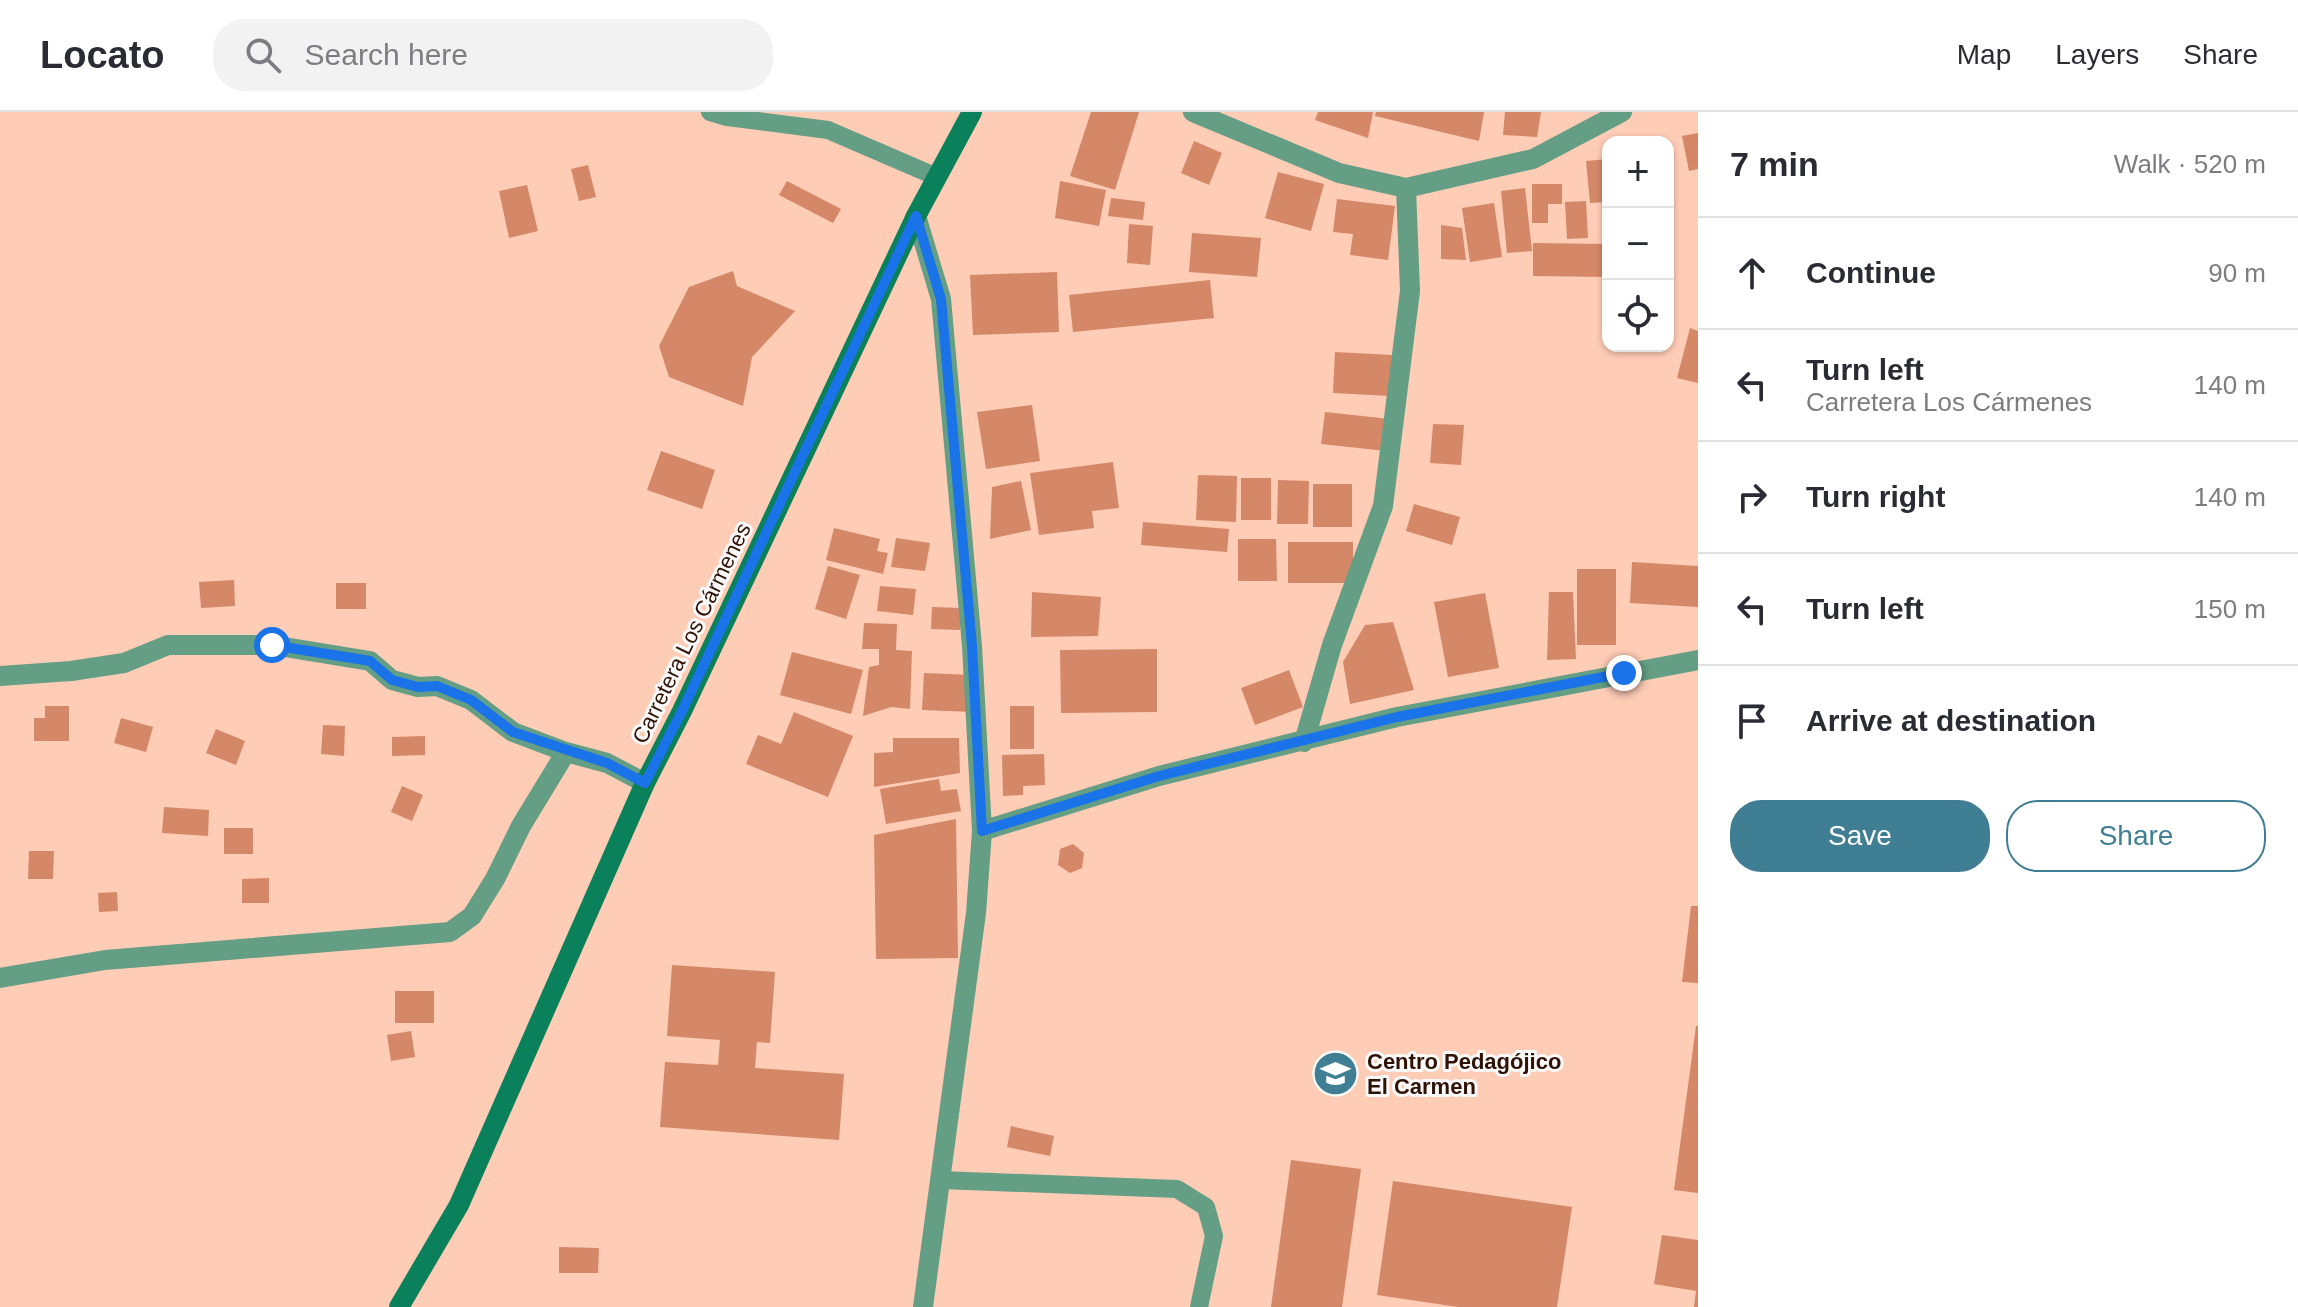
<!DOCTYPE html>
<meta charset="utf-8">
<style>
:root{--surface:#fff;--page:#f2f2f3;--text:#2b2b33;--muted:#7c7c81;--line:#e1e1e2;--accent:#407e94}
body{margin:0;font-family:Helvetica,sans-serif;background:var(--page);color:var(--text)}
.controls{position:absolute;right:24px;top:24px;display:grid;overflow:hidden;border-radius:16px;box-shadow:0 2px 6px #0004}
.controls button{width:72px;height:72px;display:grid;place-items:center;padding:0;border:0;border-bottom:2px solid var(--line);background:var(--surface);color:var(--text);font:40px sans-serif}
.stop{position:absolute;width:24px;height:24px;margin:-18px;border:6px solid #1a73e8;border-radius:50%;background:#fff}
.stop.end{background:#1a73e8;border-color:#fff;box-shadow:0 2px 8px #0008}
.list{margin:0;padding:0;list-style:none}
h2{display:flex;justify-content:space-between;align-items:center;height:104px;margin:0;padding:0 32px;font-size:34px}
h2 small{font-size:26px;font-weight:400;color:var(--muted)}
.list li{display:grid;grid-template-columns:52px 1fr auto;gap:24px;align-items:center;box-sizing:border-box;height:112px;padding:0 32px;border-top:2px solid var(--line)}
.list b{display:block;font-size:30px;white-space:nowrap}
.list p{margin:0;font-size:26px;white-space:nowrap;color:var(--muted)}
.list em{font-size:26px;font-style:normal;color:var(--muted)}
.actions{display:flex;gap:16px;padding:24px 32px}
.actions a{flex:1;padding:18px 0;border:2px solid var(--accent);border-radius:32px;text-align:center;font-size:28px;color:var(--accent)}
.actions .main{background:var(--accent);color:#fff}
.icon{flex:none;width:44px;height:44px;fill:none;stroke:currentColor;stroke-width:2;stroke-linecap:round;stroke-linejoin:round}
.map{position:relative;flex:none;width:1698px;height:1195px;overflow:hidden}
header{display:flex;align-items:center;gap:48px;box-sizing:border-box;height:112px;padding:0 40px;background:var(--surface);border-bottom:2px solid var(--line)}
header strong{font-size:38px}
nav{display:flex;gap:44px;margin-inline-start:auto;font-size:28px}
.search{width:560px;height:72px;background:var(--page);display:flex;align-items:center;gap:20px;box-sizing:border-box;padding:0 28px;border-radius:32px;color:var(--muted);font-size:30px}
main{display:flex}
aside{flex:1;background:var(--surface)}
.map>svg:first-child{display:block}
.building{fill:#d48868}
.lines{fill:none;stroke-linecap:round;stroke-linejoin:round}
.lane{stroke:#649e84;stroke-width:18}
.street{stroke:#649e84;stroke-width:20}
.secondary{stroke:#0a805b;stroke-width:20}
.route{stroke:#1a73e8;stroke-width:10}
.labels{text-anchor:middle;stroke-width:6;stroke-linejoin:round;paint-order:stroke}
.street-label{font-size:22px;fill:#301205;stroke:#fafafa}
.poi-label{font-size:22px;font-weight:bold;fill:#301205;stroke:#fafafa;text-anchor:start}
</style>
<header>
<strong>Locato</strong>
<div class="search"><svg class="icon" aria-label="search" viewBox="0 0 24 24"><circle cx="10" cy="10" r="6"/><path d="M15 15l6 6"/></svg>Search here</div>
<nav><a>Map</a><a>Layers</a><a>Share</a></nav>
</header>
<main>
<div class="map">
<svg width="1698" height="1195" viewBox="0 0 1698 1195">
<rect width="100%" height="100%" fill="#ffccb6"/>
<!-- building -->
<path class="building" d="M1091,0H1139L1115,78L1070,64Z
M1318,0H1373L1368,26L1315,8Z
M1376,0H1484L1479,29L1375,4Z
M1505,0H1541L1537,25L1503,23Z
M1698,21V57L1689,59L1682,24Z
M1194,29L1222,41L1209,73L1181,61Z
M1608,47V90L1590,91L1586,49Z
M588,53L596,85L579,89L571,57Z
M1278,60L1324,72L1311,119L1265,106Z
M787,69L841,97L833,111L779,83Z
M1060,69L1106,78L1099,114L1055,106Z
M1532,72H1562V92H1548V111H1532Z
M527,73L538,119L509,126L499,79Z
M1525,76L1532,139L1507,141L1501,79Z
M1111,86L1145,90L1143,108L1108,104Z
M1337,87L1395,94L1388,148L1350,143L1353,122L1333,120Z
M1586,89L1588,126L1567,127L1565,90Z
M1494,91L1502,145L1470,150L1462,96Z
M1129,112L1153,114L1150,153L1127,151Z
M1441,113L1462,116L1466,148L1441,147Z
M1192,121L1261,126L1257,165L1189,160Z
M1533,131L1608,132V165L1533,164Z
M733,159L737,174L795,199L752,245L743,294L669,265L659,234L689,175Z
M1057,160L1059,220L973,223L970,163Z
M1210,168L1214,206L1073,220L1069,183Z
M1690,216L1698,219V271L1677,266Z
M1335,240L1392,243L1390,284L1333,281Z
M1032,293L1040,349L986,357L977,300Z
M1325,300L1390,307L1386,339L1321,332Z
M1433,312L1464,313L1461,353L1430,351Z
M661,339L715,358L702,397L647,378Z
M1113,350L1119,396L1092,399L1094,416L1039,423L1030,361Z
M1198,363L1237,364L1236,410L1196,408Z
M1241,366H1271V408H1241Z
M1278,368L1309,369L1308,412H1277Z
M1021,369L1031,418L990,427L992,375Z
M1313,372H1352V415H1313Z
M1414,392L1460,405L1452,433L1406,419Z
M1143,410L1229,417L1227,440L1141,433Z
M834,416L880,427L877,439L888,441L883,462L826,448Z
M896,426L930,431L925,459L891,455Z
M1238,427H1276L1277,469H1238Z
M1288,430H1353V471H1288Z
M1632,450L1698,454V495L1630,491Z
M828,454L860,463L846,507L815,497Z
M1577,457H1616V533H1577Z
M234,468L235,494L201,496L199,470Z
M336,471H366V497H336Z
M880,474L916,477L913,503L877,499Z
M1032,480L1101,485L1098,524L1031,525Z
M1549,480H1573L1576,547L1547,548Z
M1485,481L1499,556L1448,565L1434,490Z
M932,495L961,496L960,518L931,517Z
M1393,510L1414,578L1350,592L1343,550L1365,513Z
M864,511L897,512L896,538L912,539L910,597L891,595L863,604L869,555L879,553V537H862Z
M1157,537V600L1061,601L1060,538Z
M792,540L863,558L851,602L780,583Z
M1289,558L1303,595L1255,613L1241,576Z
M924,561L974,563L973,600L922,598Z
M45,594H69V629H34V606H45Z
M1010,594H1034V637H1010Z
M794,600L853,624L828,685L746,652L758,623L781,632Z
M121,606L153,615L146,640L114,631Z
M323,613L345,614L344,644L321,642Z
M216,617L245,629L236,653L206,641Z
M425,624V643L392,644V625Z
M893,626H959L960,661L874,675V641L893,640Z
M1044,642L1045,673L1023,674V683L1003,684L1002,643Z
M939,667L941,679L957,677L961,699L886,712L880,677Z
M402,674L423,683L412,709L391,700Z
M164,695L209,698L208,724L162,721Z
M956,707L958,846L876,847L874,723Z
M224,716H253V742H224Z
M1073,732L1084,741L1082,756L1070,761L1058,753L1060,737Z
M29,739H54L53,767H28Z
M269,766V791H242V767Z
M117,780L118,799L99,800L98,781Z
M1691,794H1698V871L1682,870Z
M672,853L775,860L770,931L757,930L755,956L844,962L839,1028L660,1015L665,950L718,953L720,928L667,924Z
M395,879H434V911H395Z
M1696,914H1698V1081L1674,1078Z
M411,919L415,945L391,949L387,923Z
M1011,1014L1054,1024L1050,1044L1007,1035Z
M1291,1048L1361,1057L1342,1195H1271Z
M1393,1069L1572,1095L1557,1195H1458L1377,1183Z
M1662,1123L1698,1128V1195H1694L1696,1179L1654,1172Z
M559,1135L599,1136L598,1161H559Z"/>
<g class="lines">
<!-- lane -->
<path class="lane" d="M710,0L727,5L828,18L937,65
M941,1068L1177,1077L1206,1095L1214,1124L1199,1195"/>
<!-- street -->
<path class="street" d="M1193,0L1339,61L1406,76L1533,47L1622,0
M916,104L941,187L972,534L982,719L1159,664L1397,605L1698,548
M0,564L71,559L124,551L168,533H272L370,549L392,568L418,575L437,574L471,588L513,620L566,640L607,651L645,671
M1304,630L1332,533L1383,394L1410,179L1406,76
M0,866L105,848L450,820L472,804L495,767L521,714L566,640
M923,1195L976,801L982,719"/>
<!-- secondary -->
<path class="secondary" d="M399,1195L459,1093L645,671L682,599L916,104L972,0"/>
</g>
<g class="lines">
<!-- route -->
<path class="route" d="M272,533L370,549L392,568L418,575L437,574L471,588L513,620L607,651L645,671L682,599L916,104L941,187L972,534L982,719L1159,664L1397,605L1624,561"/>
</g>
<!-- icons -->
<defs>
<symbol id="school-disc" viewBox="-11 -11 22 22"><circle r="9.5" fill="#407e94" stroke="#fafafa"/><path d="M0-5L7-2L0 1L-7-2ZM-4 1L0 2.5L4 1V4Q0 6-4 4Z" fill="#fff"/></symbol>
</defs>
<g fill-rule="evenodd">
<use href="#school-disc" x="1310" y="936" width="51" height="51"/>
</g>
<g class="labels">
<!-- street labels -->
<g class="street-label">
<text transform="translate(691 521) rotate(-64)" y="8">Carretera Los Cármenes</text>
</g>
<!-- poi labels -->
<g class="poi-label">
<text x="1367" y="957">Centro Pedagójico<tspan x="1367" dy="25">El Carmen</tspan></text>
</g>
</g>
</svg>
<div class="controls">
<button>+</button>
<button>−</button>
<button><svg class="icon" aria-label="locate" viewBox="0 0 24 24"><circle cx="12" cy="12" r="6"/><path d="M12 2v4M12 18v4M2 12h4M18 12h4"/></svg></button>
</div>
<div class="stop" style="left:272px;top:533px"></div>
<div class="stop end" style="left:1624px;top:561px"></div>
</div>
<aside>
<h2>7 min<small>Walk · 520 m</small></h2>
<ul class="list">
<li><svg class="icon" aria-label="ahead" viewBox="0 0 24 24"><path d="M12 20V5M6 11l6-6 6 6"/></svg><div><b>Continue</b></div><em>90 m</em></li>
<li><svg class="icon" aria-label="left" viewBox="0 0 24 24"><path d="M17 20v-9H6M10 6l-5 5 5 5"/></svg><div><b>Turn left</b><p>Carretera Los Cármenes</p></div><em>140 m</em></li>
<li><svg class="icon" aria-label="right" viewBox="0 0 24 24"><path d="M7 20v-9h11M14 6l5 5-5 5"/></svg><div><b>Turn right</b></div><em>140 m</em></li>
<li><svg class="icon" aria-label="left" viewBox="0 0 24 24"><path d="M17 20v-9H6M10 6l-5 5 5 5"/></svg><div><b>Turn left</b></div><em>150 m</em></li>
<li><svg class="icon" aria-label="arrive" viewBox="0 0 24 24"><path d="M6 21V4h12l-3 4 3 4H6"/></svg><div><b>Arrive at destination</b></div></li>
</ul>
<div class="actions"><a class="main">Save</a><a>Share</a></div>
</aside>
</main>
